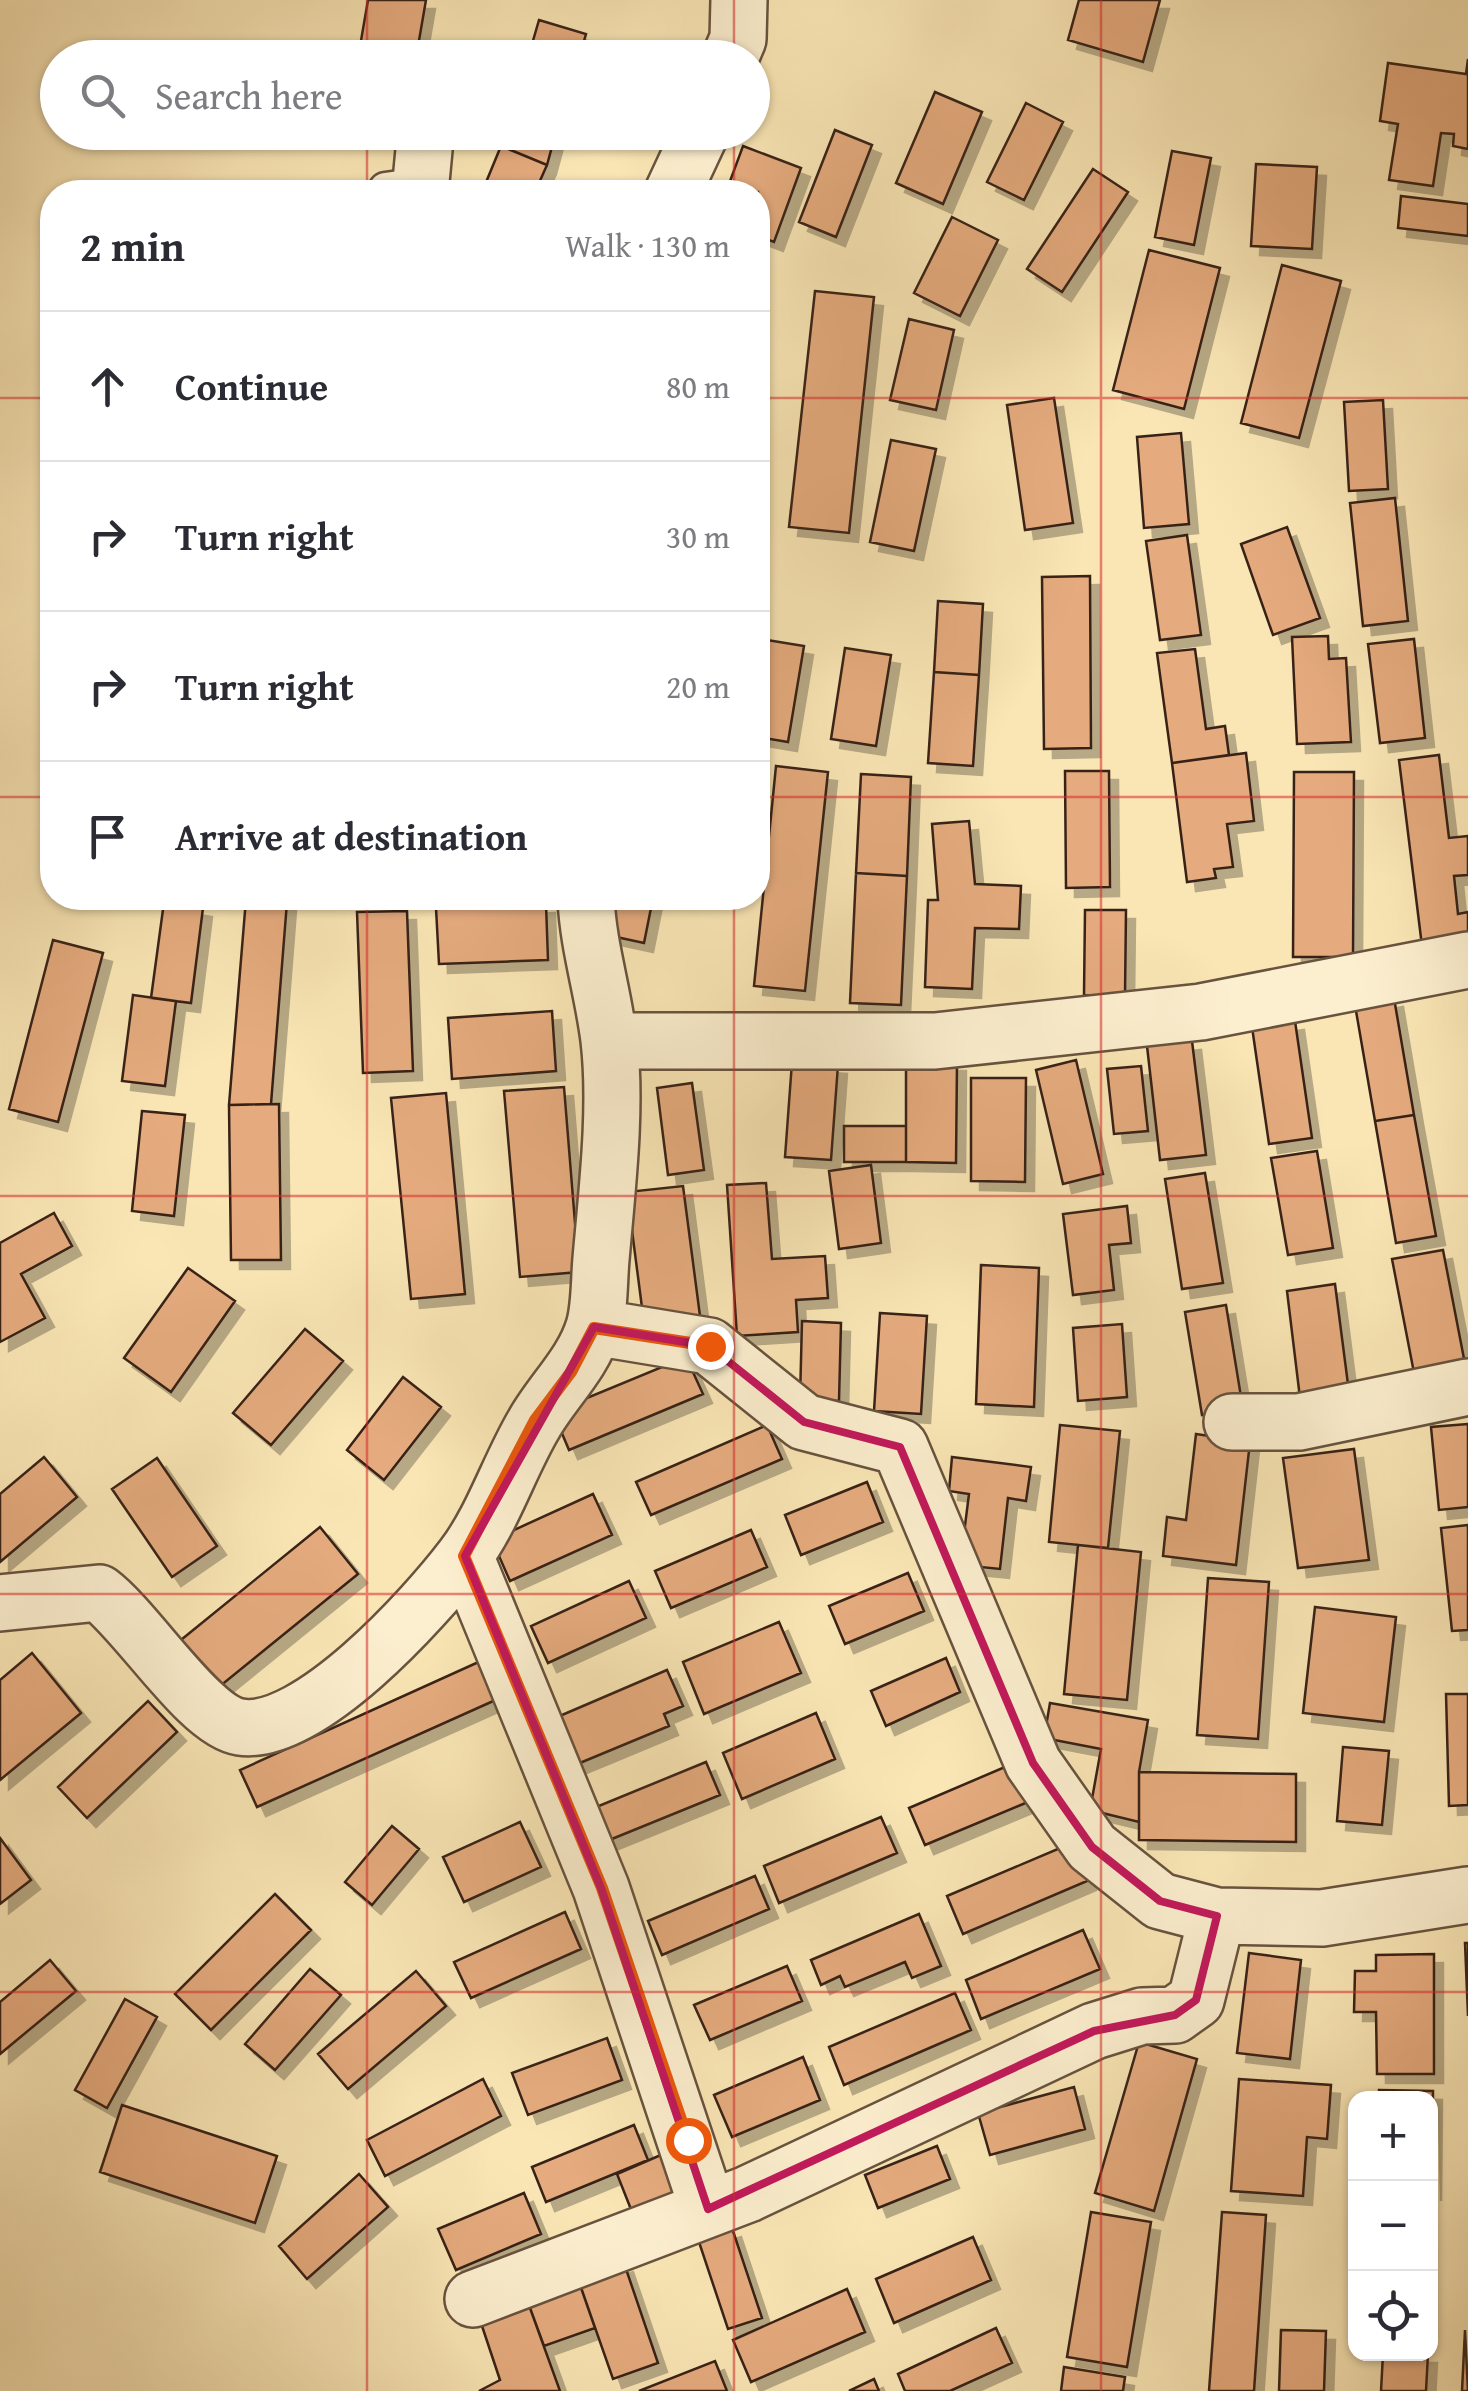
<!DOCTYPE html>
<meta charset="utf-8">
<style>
:root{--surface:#fff;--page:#f2f2f3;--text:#2b2b33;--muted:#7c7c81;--line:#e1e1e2}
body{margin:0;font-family:"Gentium Book Plus",serif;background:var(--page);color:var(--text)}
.controls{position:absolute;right:30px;bottom:30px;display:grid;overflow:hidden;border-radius:20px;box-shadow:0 2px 8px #0004}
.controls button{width:90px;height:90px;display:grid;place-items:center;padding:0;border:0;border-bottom:2px solid var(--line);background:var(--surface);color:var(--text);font:50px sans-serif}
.stop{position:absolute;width:30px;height:30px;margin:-22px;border:8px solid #ea580c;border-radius:50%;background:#fff}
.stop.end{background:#ea580c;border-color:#fff;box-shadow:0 2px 10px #0008}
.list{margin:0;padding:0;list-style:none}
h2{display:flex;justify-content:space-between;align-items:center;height:130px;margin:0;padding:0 40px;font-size:42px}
h2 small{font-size:32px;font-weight:400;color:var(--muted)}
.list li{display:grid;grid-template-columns:65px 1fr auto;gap:30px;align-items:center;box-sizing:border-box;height:150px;padding:0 40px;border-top:2px solid var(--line)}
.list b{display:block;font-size:38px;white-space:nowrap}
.list em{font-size:32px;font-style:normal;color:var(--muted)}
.icon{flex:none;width:55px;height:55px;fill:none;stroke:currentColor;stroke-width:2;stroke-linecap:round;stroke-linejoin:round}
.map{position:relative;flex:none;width:1468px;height:2391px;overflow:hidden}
.search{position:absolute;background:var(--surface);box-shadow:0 2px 8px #0004;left:40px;top:40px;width:730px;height:110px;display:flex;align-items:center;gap:25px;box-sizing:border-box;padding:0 35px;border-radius:55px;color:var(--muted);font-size:38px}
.panel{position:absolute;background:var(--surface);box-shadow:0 2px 8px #0004;left:40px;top:180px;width:730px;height:730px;border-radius:40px}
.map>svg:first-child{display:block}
.building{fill:#e5ab7e;stroke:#372218;stroke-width:2.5;filter:url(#shadow)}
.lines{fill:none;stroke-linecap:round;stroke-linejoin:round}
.lane-casing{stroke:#68533f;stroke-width:35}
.street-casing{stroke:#68533f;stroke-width:60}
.lane{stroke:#fcefcf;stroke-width:30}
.street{stroke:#fcefcf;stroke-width:55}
.route{stroke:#ea580c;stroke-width:12}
.marked{fill:none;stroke:#c2185b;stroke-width:8;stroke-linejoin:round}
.grid{fill:none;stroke:#d62828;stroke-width:2.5;stroke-opacity:0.55}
</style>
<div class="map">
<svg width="1468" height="2391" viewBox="0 0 1468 2391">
<defs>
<filter id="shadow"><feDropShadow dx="9" dy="9" stdDeviation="0" flood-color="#0004"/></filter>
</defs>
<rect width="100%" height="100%" fill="#fae6b5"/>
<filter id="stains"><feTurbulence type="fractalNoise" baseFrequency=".002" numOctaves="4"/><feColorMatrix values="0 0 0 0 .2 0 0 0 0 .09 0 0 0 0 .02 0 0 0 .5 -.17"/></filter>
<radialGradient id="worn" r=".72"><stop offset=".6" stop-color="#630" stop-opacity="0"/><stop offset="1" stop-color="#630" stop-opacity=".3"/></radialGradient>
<!-- building -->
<path class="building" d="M368,0H426L416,58H358Z
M1079,0H1160L1143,62L1068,40Z
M539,20L586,34L579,58H528Z
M1468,59V149L1453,146L1454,134L1441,133L1433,186L1389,180L1398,124L1380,121L1388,63L1466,74Z
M935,92L982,112L943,204L896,183Z
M1026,103L1063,122L1024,200L987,182Z
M835,130L872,145L836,237L799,222Z
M505,132H556L547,165L501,146Z
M501,146L547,165L535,192H482Z
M743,146L801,168L774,242L758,236V192H726Z
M1172,151L1211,158L1194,245L1155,237Z
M1256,164L1317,167L1312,249L1251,246Z
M1093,169L1128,192L1062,292L1027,269Z
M1401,196L1468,204V236L1398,228Z
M952,217L998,240L960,316L914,293Z
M1149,250L1220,268L1184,409L1113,390Z
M1282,265L1341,281L1299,438L1241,423Z
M815,291L874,297L849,533L789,527Z
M909,319L954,330L936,410L890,400Z
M1054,398L1073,523L1025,530L1007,405Z
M1383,400L1388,489L1349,491L1344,402Z
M1181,433L1189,524L1144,528L1137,437Z
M891,440L936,449L914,551L870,542Z
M1395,498L1408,621L1363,626L1350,503Z
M1287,527L1320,618L1273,635L1241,544Z
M1187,535L1201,635L1160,640L1146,541Z
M1090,576L1091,748L1044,749L1042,577Z
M938,601L983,604L979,675L934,672Z
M1328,636L1329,659L1346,658L1351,742L1297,744L1292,637Z
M1414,639L1425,738L1380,743L1368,644Z
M767,640L804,646L788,742L758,737V659L764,660Z
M845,648L891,655L876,746L831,739Z
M1195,649L1206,729L1225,726L1229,755L1172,763L1157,653Z
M934,672L979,675L973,766L928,763Z
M1246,753L1254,821L1227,824L1233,867L1214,869L1216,878L1187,882L1172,763Z
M1439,755L1449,838L1468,836V875L1454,876L1458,914L1468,912V940L1422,946L1399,760Z
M776,766L828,772L805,991L754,986Z
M1065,771H1109L1110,887L1066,888Z
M1294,772H1354L1353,957H1293Z
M861,774L911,777L907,876L856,873Z
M969,821L975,884L1021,886L1019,929L975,928L972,989L925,987L928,900H938L932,824Z
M856,873L907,876L901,1005L850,1003Z
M614,898H653L644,943L607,935Z
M246,899L287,902L271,1104L229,1105Z
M164,902L203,908L191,1003L151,998Z
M546,904L548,960L439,964L436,908Z
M1085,910H1126L1125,996L1084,995Z
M407,911L413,1071L363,1073L357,912Z
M53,940L103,953L58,1122L9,1109Z
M133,995L176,1001L165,1086L122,1081Z
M1394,998L1414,1115L1375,1121L1355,1005Z
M552,1011L556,1071L452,1079L448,1018Z
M1295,1021L1312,1138L1269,1144L1252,1027Z
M1192,1041L1206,1155L1160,1160L1147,1046Z
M1076,1060L1103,1174L1063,1184L1036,1070Z
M792,1062L838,1065L831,1160L785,1157Z
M906,1062H957L956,1163L906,1162Z
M1141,1066L1148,1131L1114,1134L1107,1069Z
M971,1078H1026L1025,1182L971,1181Z
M692,1083L704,1170L668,1175L657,1088Z
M564,1087L579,1272L520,1277L504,1091Z
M446,1093L465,1294L411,1299L391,1098Z
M279,1104L281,1260H231L229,1105Z
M142,1111L185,1115L174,1216L132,1211Z
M1414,1115L1436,1236L1396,1243L1375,1121Z
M844,1126H906V1162H844Z
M1317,1151L1333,1248L1288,1255L1271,1158Z
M871,1165L881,1243L839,1249L829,1171Z
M1205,1173L1223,1283L1182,1289L1165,1179Z
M766,1183L772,1259L825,1256L828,1298L796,1300L798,1332L737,1336L727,1185Z
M683,1186L700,1316L644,1323L627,1192Z
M1127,1206L1131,1243L1109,1245L1114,1290L1073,1295L1063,1214Z
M54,1213L72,1246L21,1274L45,1318L0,1342V1243Z
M1443,1250L1466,1369L1415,1378L1392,1259Z
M981,1265L1039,1268L1034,1407L976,1404Z
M188,1268L235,1301L171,1392L124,1358Z
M1335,1284L1349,1392L1300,1398L1287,1291Z
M1226,1305L1243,1409L1202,1415L1185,1312Z
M880,1313L927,1316L921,1414L874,1411Z
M802,1321L841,1323L839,1401L800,1399Z
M1122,1324L1127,1397L1078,1401L1073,1328Z
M305,1329L343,1361L271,1445L233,1413Z
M686,1357L703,1394L569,1450L553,1412Z
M403,1377L441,1407L384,1480L347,1450Z
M1468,1424V1507L1439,1510L1431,1427Z
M767,1425L782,1459L651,1515L636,1482Z
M1060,1425L1120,1431L1108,1548L1049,1542Z
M1196,1434L1250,1442L1236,1565L1163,1556L1167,1517L1186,1520Z
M1354,1449L1369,1560L1298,1568L1283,1458Z
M44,1457L77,1497L0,1562V1494Z
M952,1457L1031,1467L1026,1501L1008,1498L1000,1569L960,1565L969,1494L949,1491Z
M157,1458L217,1546L172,1577L112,1489Z
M867,1482L883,1522L801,1555L785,1515Z
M593,1494L612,1535L510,1581L492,1540Z
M1468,1525V1630L1452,1631L1441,1528Z
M320,1527L358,1574L214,1691L176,1644Z
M751,1530L767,1567L671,1608L655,1571Z
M1078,1545L1141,1552L1127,1700L1064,1694Z
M908,1573L924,1611L845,1644L829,1606Z
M1208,1578L1269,1582L1258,1739L1197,1735Z
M629,1581L646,1618L548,1663L531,1626Z
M1315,1607L1396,1617L1384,1722L1303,1713Z
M779,1622L801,1673L704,1714L683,1662Z
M32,1653L81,1713L0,1780V1680Z
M946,1658L960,1692L886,1726L871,1691Z
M483,1660L500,1698L257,1807L240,1770Z
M667,1670L683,1706L664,1714L669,1726L575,1765L555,1718Z
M1446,1694H1468V1805L1449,1806Z
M148,1701L177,1732L87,1818L58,1787Z
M1050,1703L1148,1720L1139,1772V1822L1090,1810L1101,1749L1044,1738Z
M816,1713L835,1759L742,1799L723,1753Z
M1343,1747L1389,1751L1382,1825L1337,1821Z
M706,1762L720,1795L602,1843L589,1810Z
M1012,1764L1028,1802L925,1845L909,1808Z
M1139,1772L1296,1774V1842L1139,1840Z
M881,1817L897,1853L779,1903L764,1866Z
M520,1822L541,1867L464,1902L443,1857Z
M392,1826L419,1849L372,1905L345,1882Z
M0,1838L31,1880L0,1904Z
M1072,1843L1087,1881L963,1934L947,1896Z
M755,1876L769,1909L662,1955L648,1921Z
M275,1894L311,1930L211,2030L175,1994Z
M565,1912L581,1949L471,1998L454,1962Z
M919,1914L941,1966L912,1978L905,1962L845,1987L840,1976L821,1985L811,1960Z
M1083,1930L1100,1969L981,2019L966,1980Z
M1465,1943H1468V2016Z
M1249,1953L1301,1960L1290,2059L1237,2053Z
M1434,1954V2074H1377L1376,2012H1354L1355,1971H1376V1955Z
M50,1960L76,1991L0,2054V2002Z
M787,1966L802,2001L710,2040L694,2005Z
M310,1969L341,1995L275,2070L245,2044Z
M416,1971L446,2006L348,2089L318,2054Z
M955,1993L971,2030L844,2085L829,2047Z
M125,1999L157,2017L107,2108L75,2090Z
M607,2038L622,2080L528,2115L512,2073Z
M1139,2042L1197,2059L1154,2211L1095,2193Z
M803,2057L820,2100L732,2137L714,2095Z
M483,2079L501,2116L385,2176L367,2140Z
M1239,2079L1331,2085L1327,2139L1307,2137L1303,2196L1231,2191Z
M1074,2087L1085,2129L990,2155L978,2113Z
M1379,2090L1433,2091L1432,2192L1430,2098H1379Z
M122,2105L277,2156L255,2223L100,2172Z
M634,2125L648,2160L546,2202L532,2167Z
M937,2146L950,2179L878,2208L865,2175Z
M670,2151L692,2204L638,2227L617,2174Z
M359,2174L388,2207L307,2279L279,2246Z
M524,2193L541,2234L456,2270L438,2229Z
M1091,2212L1151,2222L1127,2367L1067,2357Z
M1222,2212L1266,2215L1254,2391H1209Z
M732,2228L762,2318L728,2329L698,2239Z
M973,2237L991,2280L894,2323L876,2279Z
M624,2263L658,2363L613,2379L578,2279Z
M578,2279L595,2328L544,2346L526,2297Z
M847,2289L865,2332L751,2382L733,2340Z
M526,2297L560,2391H479L500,2380L478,2314Z
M996,2328L1012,2363L950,2391H905L898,2374Z
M1281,2330L1326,2331L1324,2391H1279Z
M1465,2330L1468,2391H1462Z
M1383,2354H1428L1426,2391H1381Z
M715,2361L727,2391H639Z
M1064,2367L1125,2377L1123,2391H1061Z
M874,2379L879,2391H849Z"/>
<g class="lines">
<defs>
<path id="lane" d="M382,192L385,188L421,183"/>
<path id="street" d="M730,58L738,39L739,0
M420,192L424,150
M673,192L701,132
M609,1041H935L1201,1012L1468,960
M594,1327L709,1346L804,1422L900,1447L1033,1763L1092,1847L1160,1901L1217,1916L1322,1918L1468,1895
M1232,1422H1299L1468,1387
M465,1556L601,1888L708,2209
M0,1603L99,1593C137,1621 199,1721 240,1727C308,1738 425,1608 463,1558C493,1519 509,1466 534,1424C552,1392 583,1364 594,1327C600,1307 599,1281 601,1259C607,1190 617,1108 609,1040C603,991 588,946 586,898
M473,2299L748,2194L1094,2031L1142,2016L1175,2015L1196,2000L1217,1916"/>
</defs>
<!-- lane casing -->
<use href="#lane" class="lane-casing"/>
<!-- street casing -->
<use href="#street" class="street-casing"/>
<!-- lane -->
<use href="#lane" class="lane"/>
<!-- street -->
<use href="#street" class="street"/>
</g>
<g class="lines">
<!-- route -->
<path class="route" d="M688,2140L602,1888L464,1556L535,1420L571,1372L594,1328L710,1346"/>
</g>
<!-- marked area -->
<path class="marked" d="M594,1327L709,1346L804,1422L900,1447L1033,1763L1092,1847L1160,1901L1217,1916L1196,2000L1175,2015L1094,2031L708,2209L601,1888L465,1556Z"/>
<!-- grid -->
<path class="grid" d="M367,0V58M734,0V58M1101,0V2391M367,132V192M734,132V192M0,398H52M758,398H1468M0,797H52M758,797H1468M367,898V2391M734,898V2391M0,1196H1468M0,1594H1468M0,1992H1468"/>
<rect width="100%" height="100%" filter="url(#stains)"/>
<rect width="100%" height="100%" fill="url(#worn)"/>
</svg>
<div class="controls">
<button>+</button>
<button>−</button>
<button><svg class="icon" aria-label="locate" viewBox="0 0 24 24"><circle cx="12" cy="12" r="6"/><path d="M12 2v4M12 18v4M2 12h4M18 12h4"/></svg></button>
</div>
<div class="stop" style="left:688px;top:2140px"></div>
<div class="stop end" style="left:710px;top:1346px"></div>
<div class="search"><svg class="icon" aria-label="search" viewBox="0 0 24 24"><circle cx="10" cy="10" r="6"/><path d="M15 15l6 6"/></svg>Search here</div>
<section class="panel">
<h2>2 min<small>Walk · 130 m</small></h2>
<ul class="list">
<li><svg class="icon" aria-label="ahead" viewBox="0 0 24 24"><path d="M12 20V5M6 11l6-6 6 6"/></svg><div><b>Continue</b></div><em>80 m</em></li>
<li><svg class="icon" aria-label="right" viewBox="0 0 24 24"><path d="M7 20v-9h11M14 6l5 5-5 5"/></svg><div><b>Turn right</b></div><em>30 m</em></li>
<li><svg class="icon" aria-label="right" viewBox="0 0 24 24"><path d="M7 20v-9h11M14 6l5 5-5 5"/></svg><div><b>Turn right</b></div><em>20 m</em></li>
<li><svg class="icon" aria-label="arrive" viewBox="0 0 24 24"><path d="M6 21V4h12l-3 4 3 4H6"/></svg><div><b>Arrive at destination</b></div></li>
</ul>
</section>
</div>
